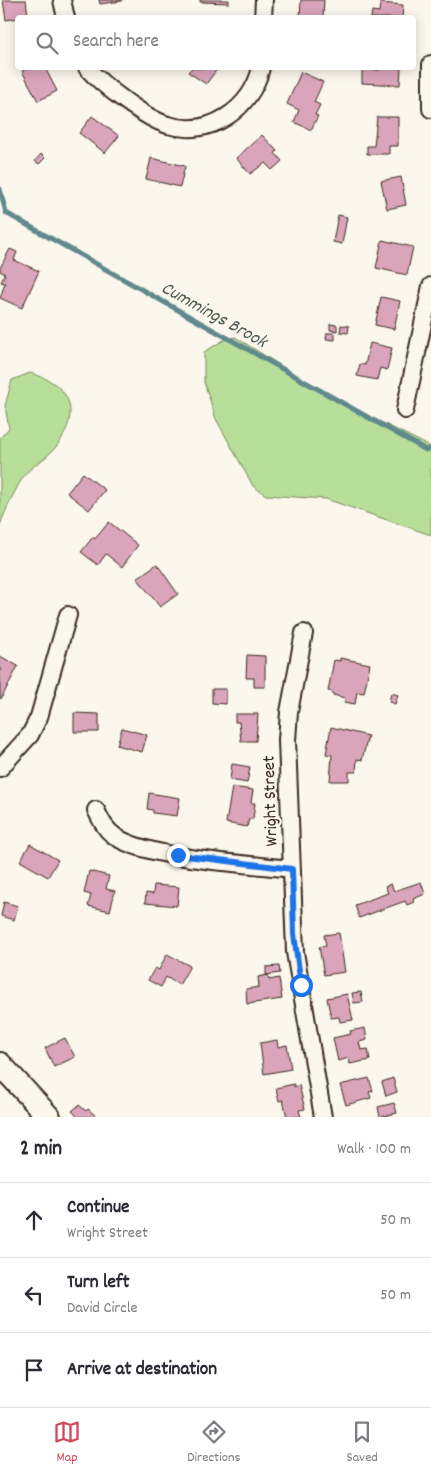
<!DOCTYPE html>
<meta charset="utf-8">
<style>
:root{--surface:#fff;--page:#f7f7f7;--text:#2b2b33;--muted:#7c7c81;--line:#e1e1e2;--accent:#d1495b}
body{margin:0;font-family:Dekko,sans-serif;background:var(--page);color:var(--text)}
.stop{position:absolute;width:15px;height:15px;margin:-11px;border:4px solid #1a73e8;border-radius:50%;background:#fff}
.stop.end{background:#1a73e8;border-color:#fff;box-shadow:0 1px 5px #0008}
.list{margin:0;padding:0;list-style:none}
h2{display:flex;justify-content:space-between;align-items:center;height:65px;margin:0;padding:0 20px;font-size:21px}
h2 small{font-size:16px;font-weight:400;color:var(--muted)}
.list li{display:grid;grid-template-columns:32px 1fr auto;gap:15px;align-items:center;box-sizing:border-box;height:75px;padding:0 20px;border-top:1px solid var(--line)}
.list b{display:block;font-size:19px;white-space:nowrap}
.list p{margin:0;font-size:16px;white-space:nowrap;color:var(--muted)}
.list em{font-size:16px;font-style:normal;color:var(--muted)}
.icon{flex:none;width:28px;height:28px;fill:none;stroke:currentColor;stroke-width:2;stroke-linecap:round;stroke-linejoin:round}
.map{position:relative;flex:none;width:431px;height:1117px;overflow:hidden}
.search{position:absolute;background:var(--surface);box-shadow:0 2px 12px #0003;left:15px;right:15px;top:15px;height:55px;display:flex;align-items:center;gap:12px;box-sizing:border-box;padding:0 18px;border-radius:5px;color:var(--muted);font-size:19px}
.sheet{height:290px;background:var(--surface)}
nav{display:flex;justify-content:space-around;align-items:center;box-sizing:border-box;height:70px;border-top:1px solid var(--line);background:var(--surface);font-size:14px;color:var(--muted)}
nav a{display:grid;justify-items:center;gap:2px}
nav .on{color:var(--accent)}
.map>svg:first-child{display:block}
.green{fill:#b8df9a;stroke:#7a845c}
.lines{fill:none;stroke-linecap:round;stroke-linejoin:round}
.stream{stroke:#61898e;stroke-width:5}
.building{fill:#daa4bb;stroke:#3b2a1e}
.street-casing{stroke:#3b2a1e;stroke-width:20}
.secondary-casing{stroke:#3b2a1e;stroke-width:26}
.street{stroke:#fbf7ec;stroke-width:16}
.secondary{stroke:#fbf7ec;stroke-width:22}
.route{stroke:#1a73e8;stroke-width:6}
.labels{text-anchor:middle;stroke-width:4.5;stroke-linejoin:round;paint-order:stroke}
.street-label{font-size:18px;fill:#3b2a1e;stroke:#fbf7ec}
.water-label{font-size:19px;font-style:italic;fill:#4e5a56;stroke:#fbf7ec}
</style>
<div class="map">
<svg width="431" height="1117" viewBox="0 0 431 1117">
<rect width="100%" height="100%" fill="#fbf7ec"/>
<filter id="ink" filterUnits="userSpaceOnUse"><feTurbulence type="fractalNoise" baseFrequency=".02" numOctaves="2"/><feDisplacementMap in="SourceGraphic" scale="10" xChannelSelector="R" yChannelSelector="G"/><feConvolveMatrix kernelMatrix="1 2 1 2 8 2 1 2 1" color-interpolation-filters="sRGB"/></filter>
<g filter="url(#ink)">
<!-- green -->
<path class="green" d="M235,337L331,397L431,447V535L326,499L266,495L253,486L216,419L204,382V352L224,340Z
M30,373C72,384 82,414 55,448C47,458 35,464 26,473C17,485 5,511 0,525V438L9,428L5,406L12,380Z"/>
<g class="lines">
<!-- stream -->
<path class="stream" d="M0,189L6,213L426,450L431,449"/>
</g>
<!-- building -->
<path class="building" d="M3,0H26L28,16L6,20Z
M99,0H122V1L100,4Z
M200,0H229V3L200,2Z
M301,0H324L323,18H300Z
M380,3L403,5L402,18H371L372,11L379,12Z
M28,68H45L57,91L38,101L22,71Z
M192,68H218L206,84L188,72Z
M380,68H401L400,85L362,83V69L380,70Z
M301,72L323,82L314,102L320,105L315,115L318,116L311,130L294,122L299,110L287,104Z
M92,116L119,136L105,153L79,133Z
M377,117H398V146H389V154H367V146H374Z
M262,135L277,151L275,153L282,161L272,170L265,163L250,174L236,158Z
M41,154L45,158L39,164L35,161Z
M151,158L185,166L180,187L146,179Z
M401,177L406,205L387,209L381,181Z
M338,215L347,217L342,244L333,242Z
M382,240L413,247L407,275L376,268Z
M10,249L17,252L14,260L39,271L22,308L0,298L5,283L1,282L5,274L0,271V268Z
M381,297L400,301L394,329L375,325Z
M330,324L337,325V331L330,330Z
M341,325L349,326L348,333L340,332Z
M327,333H335V340L326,339Z
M370,343L392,348L387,370L380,368L377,380L357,376L360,364L365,365Z
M83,473L105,490L89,510L67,493Z
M109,522L138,545L122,567L106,554L98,565L81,552L93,537L95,539Z
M157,564L178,594L160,607L137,578Z
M247,655L265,656V687H254V678H246Z
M0,656L18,666L1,699L0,698Z
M340,658L370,664L364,693L357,692L355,704L344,702L345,698L333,695V692L328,691L334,660L340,661Z
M212,689H226V704L212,703Z
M391,693L398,695L395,704L389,702Z
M74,713L99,714V732H74Z
M235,714H258L256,741H241L239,722H235Z
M331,727L368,736L362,760L357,759L356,772H349V781H330L332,755L326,754Z
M122,728L147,735L142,752L117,745Z
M232,764L250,767L247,783L230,780Z
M232,787L253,790L251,803H255L253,819H249L247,827L226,823Z
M149,793L180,798L177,816L153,813V810L147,809Z
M30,844L58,860L48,877L20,861Z
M89,871L109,876L106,889L115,891L110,911L88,906L91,895L84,893Z
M421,882L425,894L413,899L414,902L407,905L405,901L359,918L355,905L388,893L385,886L391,884L394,891Z
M154,885L179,887L177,906L145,903L146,893L153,894Z
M4,902L18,906L14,920L1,916Z
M339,933L345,972L324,975L319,947L326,946L324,935Z
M167,954L190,966L179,985L166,977L161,987L148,980L155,968L159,970Z
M279,966L280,973L266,975V967Z
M268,975L269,980L279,978L282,999L247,1004L246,989L259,987L258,977Z
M361,992L363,1002L354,1003L352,993Z
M347,994L353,1020L340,1022L339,1017L331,1018L327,998Z
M365,1028L367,1040L359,1042L361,1050L368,1049L370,1060L350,1064L349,1058L338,1061L333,1038L351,1034L350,1031Z
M65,1038L75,1057L54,1067L45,1048Z
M277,1040L278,1047L287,1045L291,1069L264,1074L260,1043Z
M369,1078L373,1091L369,1092L371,1098L346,1105L340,1085Z
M393,1078L397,1092L386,1096L382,1082Z
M294,1084V1087L299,1085L305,1109L299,1110L301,1117H287L283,1100L279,1101L276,1088Z
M394,1103L397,1113L380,1117L378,1107Z
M79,1105L86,1111L88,1109L97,1117H78L72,1111Z"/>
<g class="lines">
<defs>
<path id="street" d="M62,0L66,18
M263,18L264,0
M431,64V109
M87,68C102,85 146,119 168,125C210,138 251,109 261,68
M405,410L431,286
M304,633L289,712L287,740L295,952L323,1117
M0,768L30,735L39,717L68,615
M96,810C101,820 105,830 116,837C150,859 249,864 292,869"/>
<path id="secondary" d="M0,1064L49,1117"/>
</defs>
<!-- street casing -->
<use href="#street" class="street-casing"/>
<!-- secondary casing -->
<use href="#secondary" class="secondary-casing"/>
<!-- street -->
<use href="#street" class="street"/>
<!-- secondary -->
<use href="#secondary" class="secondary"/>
</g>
</g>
<g class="lines" filter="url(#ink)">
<!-- route -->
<path class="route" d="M178,855L292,869L294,934L301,985"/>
</g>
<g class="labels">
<!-- street labels -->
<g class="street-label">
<text transform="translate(269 801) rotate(-92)" y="6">Wright Street</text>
</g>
<!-- water labels -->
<g class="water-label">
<text transform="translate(215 313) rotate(29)" y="7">Cummings Brook</text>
</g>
</g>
</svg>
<div class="stop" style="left:301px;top:985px"></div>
<div class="stop end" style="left:178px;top:855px"></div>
<div class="search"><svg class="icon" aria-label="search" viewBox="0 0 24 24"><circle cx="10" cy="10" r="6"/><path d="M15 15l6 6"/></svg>Search here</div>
</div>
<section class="sheet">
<h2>2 min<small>Walk · 100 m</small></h2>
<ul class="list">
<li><svg class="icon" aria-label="ahead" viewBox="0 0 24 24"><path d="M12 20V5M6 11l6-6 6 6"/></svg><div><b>Continue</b><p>Wright Street</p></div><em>50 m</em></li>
<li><svg class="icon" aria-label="left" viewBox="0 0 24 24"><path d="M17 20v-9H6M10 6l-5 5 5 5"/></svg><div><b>Turn left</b><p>David Circle</p></div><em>50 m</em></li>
<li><svg class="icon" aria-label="arrive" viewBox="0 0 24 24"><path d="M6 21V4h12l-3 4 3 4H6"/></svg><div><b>Arrive at destination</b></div></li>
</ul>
</section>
<nav>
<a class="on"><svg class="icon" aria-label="map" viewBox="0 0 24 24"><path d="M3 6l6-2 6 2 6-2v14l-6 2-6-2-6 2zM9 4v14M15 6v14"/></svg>Map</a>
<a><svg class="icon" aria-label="directions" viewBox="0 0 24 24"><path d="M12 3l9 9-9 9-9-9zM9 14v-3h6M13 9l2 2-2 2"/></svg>Directions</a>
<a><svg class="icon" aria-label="saved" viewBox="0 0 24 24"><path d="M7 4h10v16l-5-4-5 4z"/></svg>Saved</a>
</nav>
